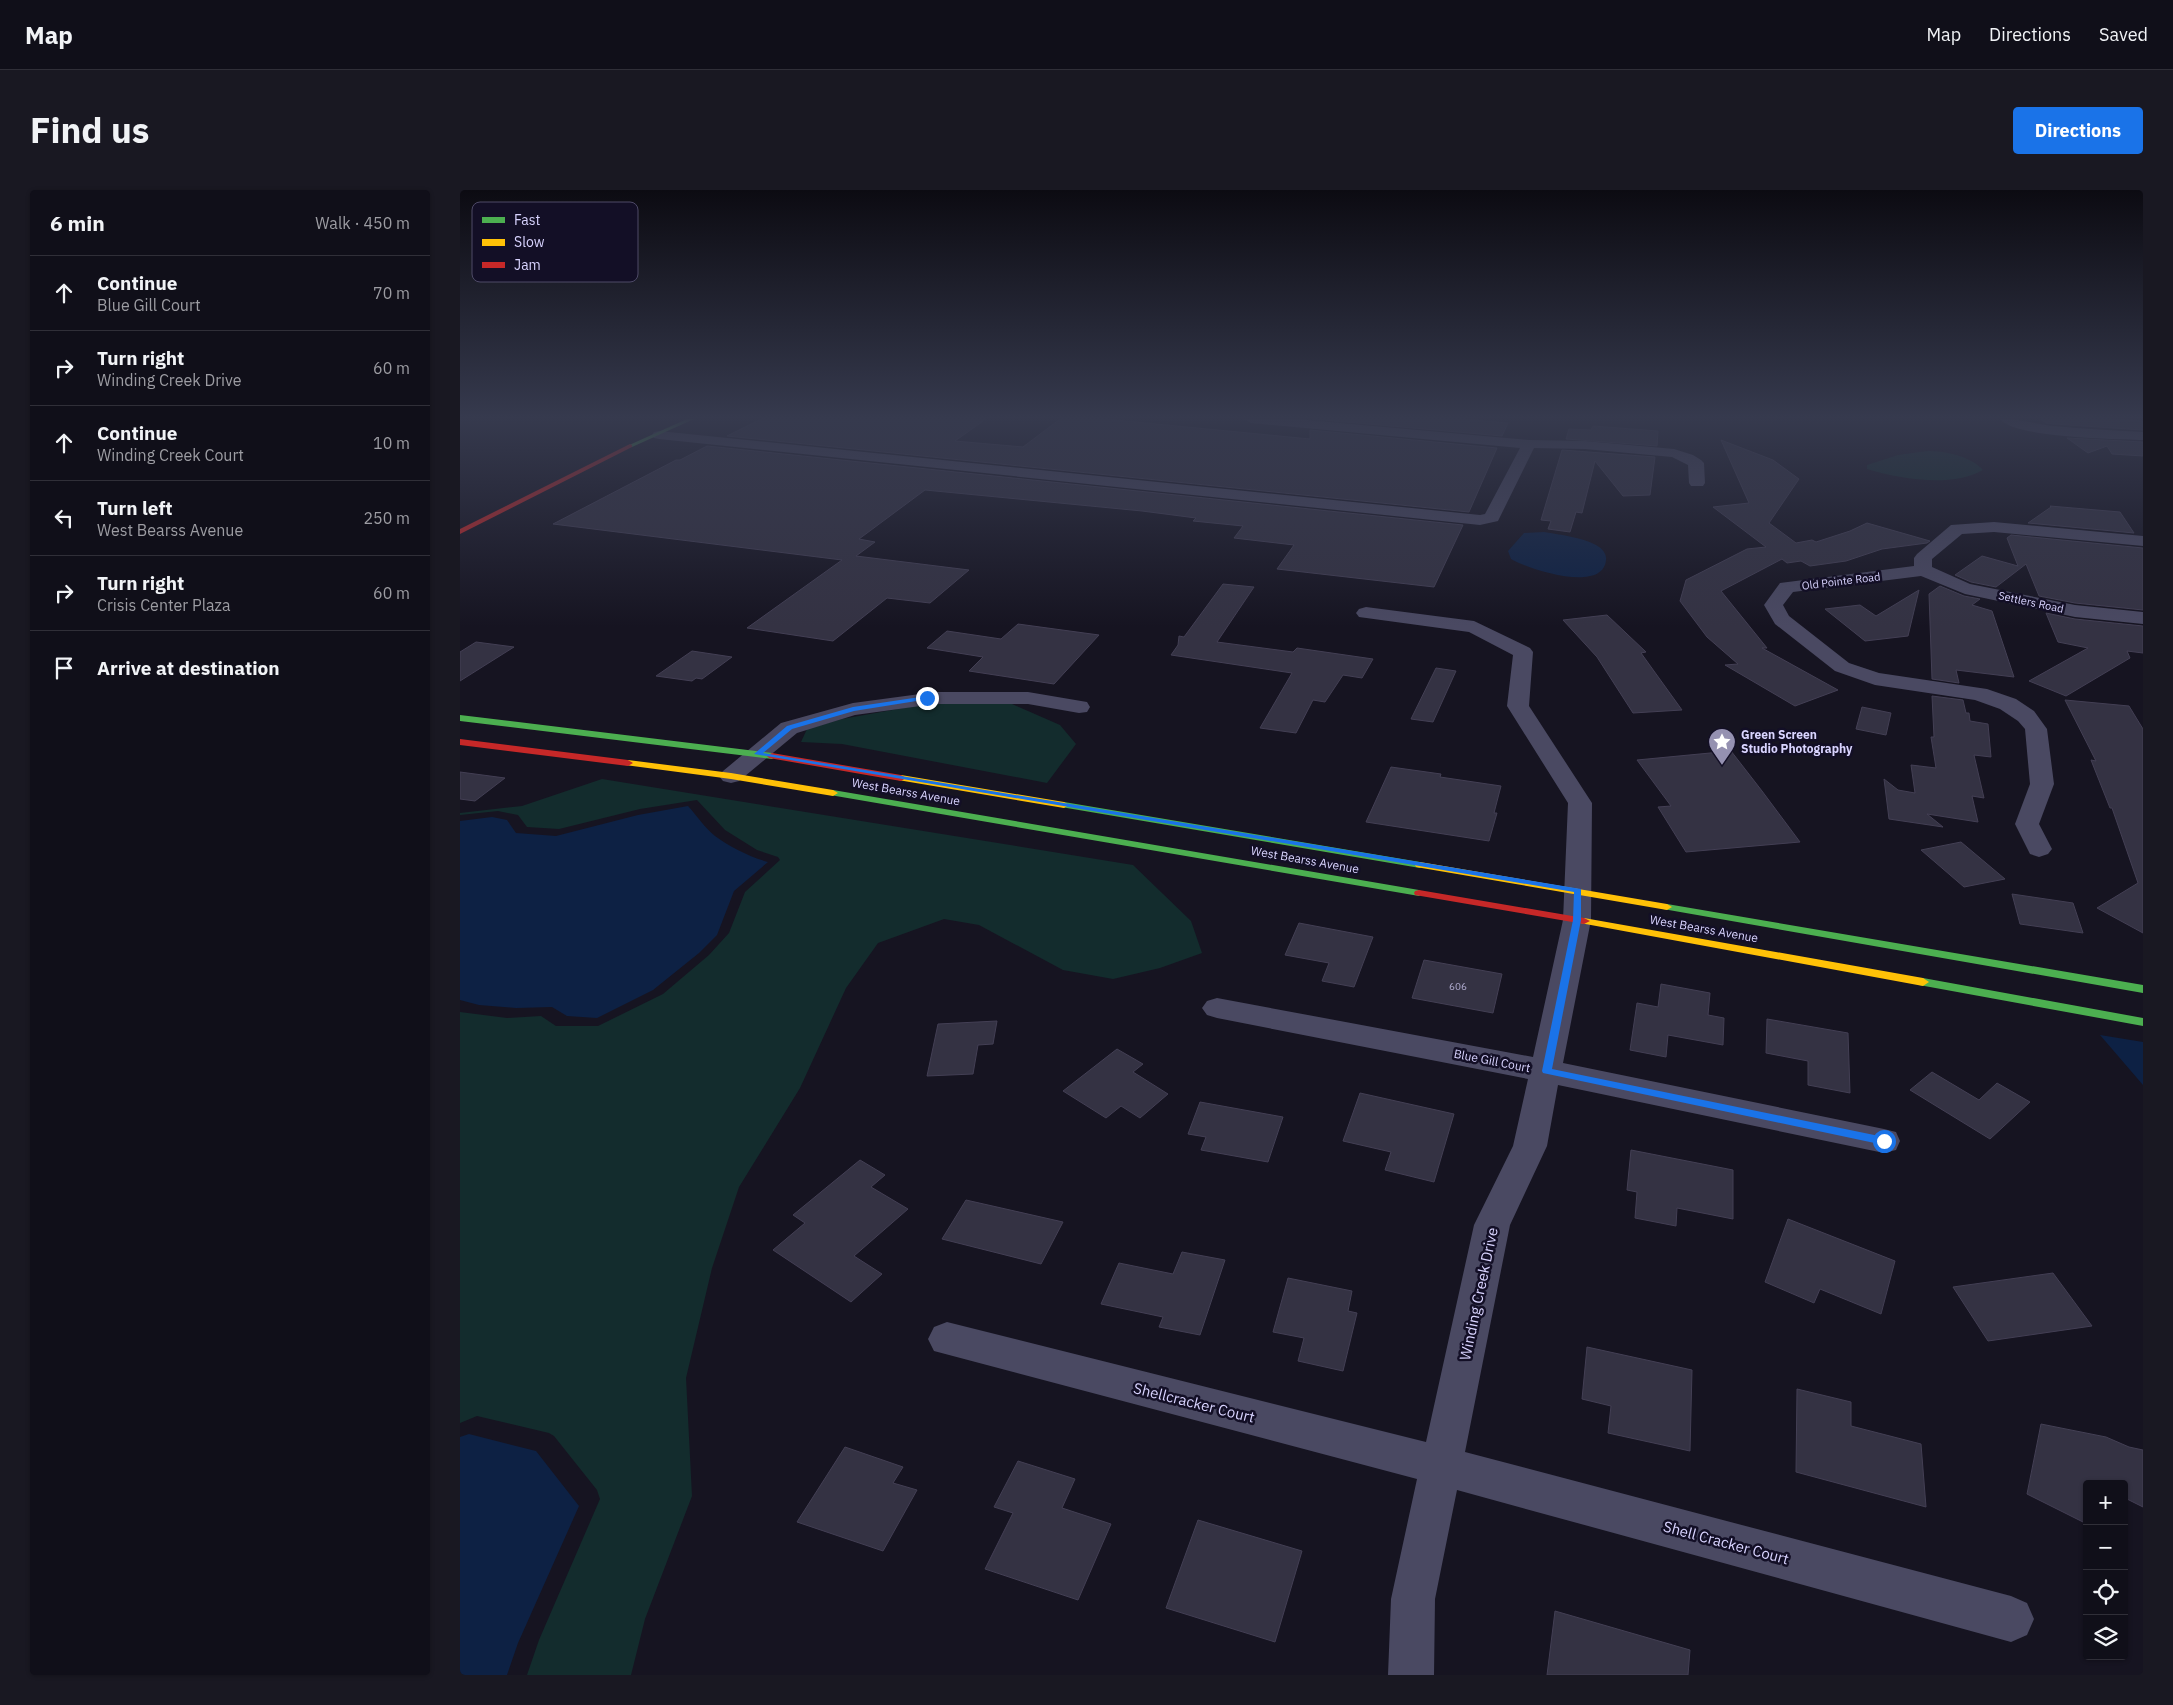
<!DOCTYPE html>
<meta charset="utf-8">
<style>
:root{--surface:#100f19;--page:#191822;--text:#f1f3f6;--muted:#9c9ca2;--line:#302f38;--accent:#1a73e8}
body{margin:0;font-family:"IBM Plex Sans",sans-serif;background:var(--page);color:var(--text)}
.controls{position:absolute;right:15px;bottom:15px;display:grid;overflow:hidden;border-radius:5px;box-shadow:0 1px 4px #0004}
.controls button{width:45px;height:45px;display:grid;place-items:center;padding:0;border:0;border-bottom:1px solid var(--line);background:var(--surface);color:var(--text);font:25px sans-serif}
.stop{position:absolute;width:15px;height:15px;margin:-11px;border:4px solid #1a73e8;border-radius:50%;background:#fff}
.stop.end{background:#1a73e8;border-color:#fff;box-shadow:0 1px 5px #0008}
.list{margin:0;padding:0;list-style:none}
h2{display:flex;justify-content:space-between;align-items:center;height:65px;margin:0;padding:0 20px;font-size:21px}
h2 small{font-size:16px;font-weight:400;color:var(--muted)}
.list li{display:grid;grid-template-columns:32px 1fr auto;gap:15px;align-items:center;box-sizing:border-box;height:75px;padding:0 20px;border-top:1px solid var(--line)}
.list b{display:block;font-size:19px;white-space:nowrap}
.list p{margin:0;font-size:16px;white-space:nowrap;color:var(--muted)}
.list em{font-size:16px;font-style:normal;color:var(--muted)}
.icon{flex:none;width:28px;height:28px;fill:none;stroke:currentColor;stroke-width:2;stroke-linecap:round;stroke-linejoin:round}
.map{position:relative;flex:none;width:1683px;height:1485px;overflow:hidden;border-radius:5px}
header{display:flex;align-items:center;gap:30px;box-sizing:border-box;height:70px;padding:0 25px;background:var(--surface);border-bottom:1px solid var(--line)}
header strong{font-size:24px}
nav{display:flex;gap:28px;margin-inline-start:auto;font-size:18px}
.intro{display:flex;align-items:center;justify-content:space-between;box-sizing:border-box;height:120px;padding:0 30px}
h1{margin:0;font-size:35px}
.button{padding:12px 22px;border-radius:5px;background:var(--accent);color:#fff;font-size:18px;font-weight:700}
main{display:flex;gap:30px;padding:0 30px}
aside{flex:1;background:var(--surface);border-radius:5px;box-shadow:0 1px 4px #0004}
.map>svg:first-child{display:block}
.green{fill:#132c2d}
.water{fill:#0d2144}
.building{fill:#343243;stroke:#433f54}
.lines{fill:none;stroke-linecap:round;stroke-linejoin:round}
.street{fill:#4a4962;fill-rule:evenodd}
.fast{fill:#4caf50;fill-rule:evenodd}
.slow{fill:#ffc107;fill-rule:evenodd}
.jam{fill:#c62828;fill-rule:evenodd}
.route{fill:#1a73e8}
.labels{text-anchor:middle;stroke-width:5;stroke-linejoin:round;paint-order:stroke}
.number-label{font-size:10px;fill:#b0acd0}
.far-street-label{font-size:11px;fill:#d9d4ff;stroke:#130f26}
.poi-label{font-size:12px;font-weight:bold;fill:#d9d4ff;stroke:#130f26;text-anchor:start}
.street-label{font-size:12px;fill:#d9d4ff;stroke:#130f26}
.near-street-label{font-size:15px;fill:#d9d4ff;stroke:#130f26}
.key{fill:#130f26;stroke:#4e4a67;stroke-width:1}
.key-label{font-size:14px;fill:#d9d4ff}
</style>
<header>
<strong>Map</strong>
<nav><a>Map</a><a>Directions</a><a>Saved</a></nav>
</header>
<div class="intro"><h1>Find us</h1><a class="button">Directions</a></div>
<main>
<aside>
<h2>6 min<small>Walk · 450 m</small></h2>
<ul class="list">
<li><svg class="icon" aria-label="ahead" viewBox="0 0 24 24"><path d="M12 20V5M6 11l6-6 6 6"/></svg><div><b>Continue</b><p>Blue Gill Court</p></div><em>70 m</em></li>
<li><svg class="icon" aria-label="right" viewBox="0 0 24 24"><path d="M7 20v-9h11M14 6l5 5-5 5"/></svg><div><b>Turn right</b><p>Winding Creek Drive</p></div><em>60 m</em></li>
<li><svg class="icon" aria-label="ahead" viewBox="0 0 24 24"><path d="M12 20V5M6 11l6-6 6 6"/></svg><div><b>Continue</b><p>Winding Creek Court</p></div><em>10 m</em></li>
<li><svg class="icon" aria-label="left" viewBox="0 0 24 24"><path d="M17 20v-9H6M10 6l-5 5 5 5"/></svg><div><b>Turn left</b><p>West Bearss Avenue</p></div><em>250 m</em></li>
<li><svg class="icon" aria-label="right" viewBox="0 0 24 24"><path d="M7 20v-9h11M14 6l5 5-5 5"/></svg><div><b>Turn right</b><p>Crisis Center Plaza</p></div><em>60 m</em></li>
<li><svg class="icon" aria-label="arrive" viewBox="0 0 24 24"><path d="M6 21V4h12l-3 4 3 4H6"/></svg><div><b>Arrive at destination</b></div></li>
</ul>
</aside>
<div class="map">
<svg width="1683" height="1485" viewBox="0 0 1683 1485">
<rect width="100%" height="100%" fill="#161421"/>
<!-- green -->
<path class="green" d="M1467,261C1485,261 1511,266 1523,280C1492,298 1440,289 1407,279V275L1438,265Z
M466,514H552L600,535L616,554L587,593L382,554L341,552L347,539L382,529Z
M142,589L673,675L731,731L742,763L700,778L653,789L603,780L519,735L484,729L418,753L386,798L340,898L279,997L252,1078L226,1188L232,1306L185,1429L171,1485H67L79,1450L140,1309L137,1300L94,1246L89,1243L17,1226L0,1233V822L47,828L81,826L96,836H138L203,804L249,765L269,743L285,702L320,670L318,667L297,660L265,640L237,610L180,619L99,639L67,637L58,625L38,621L0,625V623L62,616Z"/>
<!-- water -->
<path class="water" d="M1084,342C1101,345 1121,347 1136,355C1142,358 1147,364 1146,370C1143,404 1068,379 1051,369L1048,361L1064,343Z
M228,616C237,626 245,638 255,646C270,657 290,667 308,672L274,701L257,745L239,763L193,800L137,828L107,826L92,817L56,818L19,815L0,810V631L32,627L47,630L56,643L96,646L178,625Z
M1640,845L1683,852V895Z
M9,1244L76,1261L119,1316L58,1453L47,1485H0V1247Z"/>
<!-- building -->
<path class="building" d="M301,229H526L495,251L563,257L600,229H645L850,249V240L1037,258L1009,322L267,246Z
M853,229H1003L1048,233L1042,246Z
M1580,229H1643L1683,231V240L1594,234L1586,233Z
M1133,236L1198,241L1197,256L1106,249L1109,239L1131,240Z
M1607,248L1683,252V266L1652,264L1647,256L1628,263Z
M1261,250L1313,270L1339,289L1309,333L1336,353L1352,350L1356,352L1390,341L1407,333L1470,351L1467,353L1422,359L1386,371L1350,376L1341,371L1327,373L1322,369L1261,401L1307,458H1302L1378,500L1335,516L1265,475L1278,474L1247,447L1220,411L1226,390L1287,359L1306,357L1253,317L1289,313Z
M247,256L1003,335L974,397L817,379L834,355L774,348L783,336L733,331L736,328L682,321L465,300L399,349L415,352L396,366L509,380L470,413L427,408L373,451L287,438L382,370L93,334L216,270H220Z
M1102,260L1195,267L1190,305L1163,306L1135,271L1122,323L1116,322L1110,342L1088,339L1091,331L1081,330Z
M1590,316L1660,322L1674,343L1568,333L1591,317Z
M1551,345L1683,358V420L1615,413L1579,406L1566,374L1536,397L1511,392L1495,385L1522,366L1558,376L1547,348Z
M763,394L794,397L757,452L833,462L837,458L913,469L902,488L883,485L865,512L853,510L836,543L800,538L832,483L711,465L718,455L719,446L724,447Z
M1480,396L1504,406L1520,409L1512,415L1532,421L1554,487L1496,480L1499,493L1472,489L1469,404Z
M1459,400L1448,446L1405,451L1365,419L1400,415L1416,426Z
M1586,423L1615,429L1683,436V463L1667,461L1670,468L1606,506L1569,491L1628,458L1598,452Z
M1147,425L1186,462L1181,463L1222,520L1173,523L1137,467L1103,430Z
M558,434L639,445L594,494L509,481L523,467L467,458L487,441L541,449Z
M16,452L54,457L0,491V462Z
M232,461L272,467L242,489L236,488L232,491L196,486Z
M976,478L996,481L973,532L951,529Z
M1472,506L1503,510L1506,523H1509L1510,531L1528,534L1531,567L1514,565L1524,608L1512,606L1518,632L1467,624L1483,637L1429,629L1424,589L1438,600L1455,603L1451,575L1476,578L1471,547H1474Z
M1605,510L1669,516L1683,539V743L1637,718L1678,693L1652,618H1650L1631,570L1636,571Z
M1402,517L1431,523L1426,545L1396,539Z
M1271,561L1302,601L1340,652L1226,662L1198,617L1211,616L1177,570Z
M931,577L981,584L980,587L1041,596L1034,623H1037L1029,651L906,632Z
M0,582L45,588L15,611L0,609Z
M1501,652L1545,689L1504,697L1461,660Z
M1552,704L1613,713L1623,743L1560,734Z
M839,733L913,747L894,797L862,791L869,773L825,765Z
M964,770L1042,784L1033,823L952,808Z
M1201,794L1250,803L1248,825L1264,828L1263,855L1208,845L1206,867L1170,860L1177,813L1198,817Z
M1307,829L1388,843L1390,903L1348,895V871L1306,863Z
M537,831L533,854L518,855L513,884L467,886L478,834Z
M657,859L683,874L673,882L708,904L680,928L661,916L646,928L603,901Z
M1472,882L1519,910L1537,893L1570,912L1530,949L1450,900Z
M900,903L994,924L974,992L925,980L931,962L883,951Z
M740,912L823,927L808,972L741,960L746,947L728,944Z
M1171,960L1273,980V1029L1217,1018L1216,1036L1175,1028L1177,1002L1167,1000Z
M400,970L425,985L411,997L448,1019L394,1066L422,1084L391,1112L313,1060L345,1033L333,1025Z
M506,1010L603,1032L581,1074L482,1049Z
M1328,1029L1435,1071L1421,1124L1360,1099L1354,1113L1305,1092Z
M722,1062L765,1070L740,1145L699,1137L703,1127L641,1114L659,1073L713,1084Z
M1593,1083L1632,1136L1528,1151L1493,1097Z
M828,1088L892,1101L888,1121L897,1123L883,1181L838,1171L844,1148L813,1142Z
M1127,1157L1232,1180L1230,1261L1148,1243L1151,1216L1122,1209Z
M1337,1199L1391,1212V1236L1461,1254L1466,1317L1336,1282Z
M1581,1234L1646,1247L1669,1257L1683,1260V1317L1667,1309L1664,1322V1294H1627V1334L1567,1304Z
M385,1257L443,1277L433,1293L457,1300L423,1361L337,1332Z
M558,1271L615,1289L602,1318L651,1334L618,1410L525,1379L553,1323L534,1317Z
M738,1330L842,1361L815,1452L706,1418Z
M1095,1421L1230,1460L1228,1485H1087Z"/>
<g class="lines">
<!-- street -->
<path class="street" d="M784,229H835L1069,250L1125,251L1214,259L1233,265L1241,270L1244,273L1245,293L1243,296H1231L1229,293L1228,275L1212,267L1125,259L1074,258L1038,331L1020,335L199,249L194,248L192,245L194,242L199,241L1020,325L1025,324L1060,258L791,233Z
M1540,229C1558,228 1575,234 1594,236C1623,239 1653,240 1683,242V250C1657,249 1554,248 1540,229Z
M1534,332L1683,346V356L1534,342L1502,344L1472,369V377L1510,394L1615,415L1683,422V434L1615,427L1505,404L1461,386L1333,402L1323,415L1329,426L1389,473L1419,483L1527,499L1556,509L1574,521L1587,539L1594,594L1579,634L1592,659L1588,664L1579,667L1570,664L1555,634L1570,594L1565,539L1558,531L1540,519L1515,510L1415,495L1375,481L1315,434L1304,415L1320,393L1454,376V368L1457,364L1491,335Z
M906,417L1014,431L1070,458L1073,462L1069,516L1132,613L1131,730L1103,873L1424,939L1436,942L1440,951L1436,960L1424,963L1098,895L1087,956L1050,1035L1005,1262L1551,1406L1567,1413L1574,1429L1567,1445L1551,1452L997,1300L975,1409L974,1485H928L931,1409L957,1289L474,1161L468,1149L474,1137L487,1132L966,1252L1014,1035L1053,956L1068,889L757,828L747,825L742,818L747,811L757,808L1073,867L1103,730L1108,613L1047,516L1053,465L1009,442L899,427L896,423L899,419Z
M475,502H568L627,512L630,517L627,522L619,523L568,514H475L395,525L337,543L279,591L271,593L263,591L259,586L263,581L321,533L393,513Z"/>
<!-- fast -->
<path class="fast" d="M227,229H234L172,257L167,256Z
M0,525L312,563L317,566L312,569L0,531Z
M373,600L959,700L964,703L959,706L370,605L368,603L370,601Z
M604,612L960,672L965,675L960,678L601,617L599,615L601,613Z
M1207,714L1683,795V803L1203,719L1202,717Z
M1463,788L1683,828V836L1459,795L1457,792L1459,789Z"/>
<!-- slow -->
<path class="slow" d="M168,570L271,583L373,600L378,603L373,606L271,589L165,575L163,573Z
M441,585L604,612L609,615L604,618L438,590L436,588Z
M960,672L1207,714L1212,717L1207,720L956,677L955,675Z
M1124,728L1463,788L1469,792L1463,796L1120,733L1118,731Z"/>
<!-- jam -->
<path class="jam" d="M170,254L172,255V257L0,344V339Z
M0,549L168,570L173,573L168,576L0,555Z
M312,563L441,585L446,588L441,591L309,568L307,566Z
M959,700L1124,728L1130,731L1124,734L955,705L954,703L955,701Z"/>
</g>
<!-- sky -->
<linearGradient id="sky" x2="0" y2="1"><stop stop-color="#0c0b12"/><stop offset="0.52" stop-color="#363a4e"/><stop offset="1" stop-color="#363a4e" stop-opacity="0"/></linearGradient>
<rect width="1683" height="437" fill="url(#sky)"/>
<!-- route -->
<path class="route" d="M467,506L469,509L394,521L332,539L303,563L1121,699V730L1092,879L1424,947L1429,951L1424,955L1083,883L1082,881L1113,730L1114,702L294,564L327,536L393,517Z"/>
<!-- icons -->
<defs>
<symbol id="sight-pin" viewBox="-11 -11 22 30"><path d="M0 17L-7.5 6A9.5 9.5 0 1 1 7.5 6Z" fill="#9591b1" stroke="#130f26"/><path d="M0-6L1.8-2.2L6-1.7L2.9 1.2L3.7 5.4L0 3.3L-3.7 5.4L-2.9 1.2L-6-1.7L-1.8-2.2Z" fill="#fff"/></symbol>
</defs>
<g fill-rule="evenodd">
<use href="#sight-pin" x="1246" y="536" width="32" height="43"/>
</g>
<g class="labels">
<!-- number labels -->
<g class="number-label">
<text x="998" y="800">606</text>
</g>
<!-- far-street labels -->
<g class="far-street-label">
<text transform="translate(1381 391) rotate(-7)" y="4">Old Pointe Road</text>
<text transform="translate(1571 412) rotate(12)" y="4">Settlers Road</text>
</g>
<!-- poi labels -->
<g class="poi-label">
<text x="1281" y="549">Green Screen<tspan x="1281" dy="14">Studio Photography</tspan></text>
</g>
<!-- street labels -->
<g class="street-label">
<text transform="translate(446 602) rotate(10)" y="4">West Bearss Avenue</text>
<text transform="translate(845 670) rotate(10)" y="4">West Bearss Avenue</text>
<text transform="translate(1244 739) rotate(10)" y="4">West Bearss Avenue</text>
<text transform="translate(1032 871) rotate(11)" y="4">Blue Gill Court</text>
</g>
<!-- near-street labels -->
<g class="near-street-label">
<text transform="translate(1019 1104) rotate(-78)" y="5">Winding Creek Drive</text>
<text transform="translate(734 1213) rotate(14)" y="5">Shellcracker Court</text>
<text transform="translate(1266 1353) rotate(15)" y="5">Shell Cracker Court</text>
</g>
</g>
<!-- legend -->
<rect x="12" y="12" width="166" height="80" rx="8" class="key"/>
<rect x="22" y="27" width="23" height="6" fill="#4caf50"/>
<rect x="22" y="49" width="23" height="7" fill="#ffc107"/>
<rect x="22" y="72" width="23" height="6" fill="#c62828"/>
<g class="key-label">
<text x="54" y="35">Fast</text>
<text x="54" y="57">Slow</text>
<text x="54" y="80">Jam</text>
</g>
</svg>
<div class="controls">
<button>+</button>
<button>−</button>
<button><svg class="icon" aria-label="locate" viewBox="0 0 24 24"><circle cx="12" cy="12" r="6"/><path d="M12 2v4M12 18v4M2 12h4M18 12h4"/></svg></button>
<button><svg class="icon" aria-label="layers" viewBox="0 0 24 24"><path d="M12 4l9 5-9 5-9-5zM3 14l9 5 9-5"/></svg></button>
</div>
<div class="stop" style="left:1424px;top:951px"></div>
<div class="stop end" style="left:467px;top:508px"></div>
</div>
</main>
